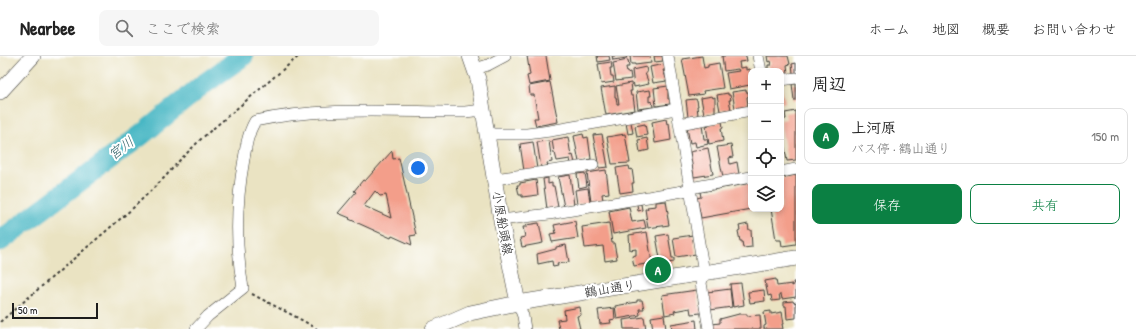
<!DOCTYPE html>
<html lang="ja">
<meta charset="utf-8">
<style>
:root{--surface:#fff;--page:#f6f6f6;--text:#222;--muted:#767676;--line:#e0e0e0;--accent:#0b8043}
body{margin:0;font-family:"Patrick Hand","Klee One",sans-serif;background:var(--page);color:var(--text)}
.controls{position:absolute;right:12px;top:12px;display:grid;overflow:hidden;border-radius:8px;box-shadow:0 2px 6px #0003}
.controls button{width:36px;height:36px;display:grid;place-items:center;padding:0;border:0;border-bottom:1px solid var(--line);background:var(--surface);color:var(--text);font:20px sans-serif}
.scale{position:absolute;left:12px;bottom:10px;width:86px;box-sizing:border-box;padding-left:4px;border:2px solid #1c1c1c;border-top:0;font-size:11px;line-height:14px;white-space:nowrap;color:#1c1c1c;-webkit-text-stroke:3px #fff;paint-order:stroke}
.you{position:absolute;left:418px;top:112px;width:14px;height:14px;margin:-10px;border:3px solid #fff;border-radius:50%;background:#1a73e8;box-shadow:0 0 0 6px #1a73e833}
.badge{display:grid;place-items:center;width:26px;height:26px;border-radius:50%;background:var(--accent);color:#fff;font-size:13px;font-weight:700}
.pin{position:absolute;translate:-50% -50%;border:2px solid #fff;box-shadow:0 1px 4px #0006}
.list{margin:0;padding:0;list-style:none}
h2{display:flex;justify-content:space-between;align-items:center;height:52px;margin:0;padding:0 16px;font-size:17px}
h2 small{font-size:13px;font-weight:400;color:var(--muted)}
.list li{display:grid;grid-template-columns:26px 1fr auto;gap:12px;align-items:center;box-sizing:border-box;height:56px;margin:0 8px 8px;padding:0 8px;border:1px solid var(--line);border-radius:8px}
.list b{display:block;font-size:15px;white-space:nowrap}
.list p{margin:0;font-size:13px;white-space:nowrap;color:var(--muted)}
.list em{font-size:13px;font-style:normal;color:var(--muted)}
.actions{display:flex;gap:8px;padding:12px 16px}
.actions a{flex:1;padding:9px 0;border:1px solid var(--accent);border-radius:8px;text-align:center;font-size:14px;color:var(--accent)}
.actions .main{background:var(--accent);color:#fff}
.icon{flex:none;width:22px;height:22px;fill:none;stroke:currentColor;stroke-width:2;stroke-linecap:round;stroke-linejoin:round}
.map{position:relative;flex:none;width:796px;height:273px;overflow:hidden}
header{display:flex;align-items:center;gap:24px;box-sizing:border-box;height:56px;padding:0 20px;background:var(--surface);border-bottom:1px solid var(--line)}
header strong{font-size:19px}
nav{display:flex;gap:22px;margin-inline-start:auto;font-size:14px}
.search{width:280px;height:36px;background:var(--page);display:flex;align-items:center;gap:10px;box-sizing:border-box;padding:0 14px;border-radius:8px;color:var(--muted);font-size:15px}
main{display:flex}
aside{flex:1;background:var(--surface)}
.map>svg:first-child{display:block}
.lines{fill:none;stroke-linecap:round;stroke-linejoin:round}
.river{stroke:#4ab7c4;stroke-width:21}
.building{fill:#f39e8a;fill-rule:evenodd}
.street-casing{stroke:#3b3a35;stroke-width:12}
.secondary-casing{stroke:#3b3a35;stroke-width:16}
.path{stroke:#3b3a35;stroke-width:2;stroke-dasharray:3 3;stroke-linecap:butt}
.street{stroke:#fff;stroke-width:11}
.secondary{stroke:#fff;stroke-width:15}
.labels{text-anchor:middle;stroke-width:4;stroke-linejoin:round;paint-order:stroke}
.street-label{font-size:13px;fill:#1c1c1c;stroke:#fff}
.water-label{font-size:14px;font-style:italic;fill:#316268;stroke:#fff}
</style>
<header>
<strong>Nearbee</strong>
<div class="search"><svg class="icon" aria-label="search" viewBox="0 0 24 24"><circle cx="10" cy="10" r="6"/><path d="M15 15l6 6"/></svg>ここで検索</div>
<nav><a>ホーム</a><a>地図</a><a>概要</a><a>お問い合わせ</a></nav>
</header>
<main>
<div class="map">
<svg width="796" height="273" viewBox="0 0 796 273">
<rect width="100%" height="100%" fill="#fff"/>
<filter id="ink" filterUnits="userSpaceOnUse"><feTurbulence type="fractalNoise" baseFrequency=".025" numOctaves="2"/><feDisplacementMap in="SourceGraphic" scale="8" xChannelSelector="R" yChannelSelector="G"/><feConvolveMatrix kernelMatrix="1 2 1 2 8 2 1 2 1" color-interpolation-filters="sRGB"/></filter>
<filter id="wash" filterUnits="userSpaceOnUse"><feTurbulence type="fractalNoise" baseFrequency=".012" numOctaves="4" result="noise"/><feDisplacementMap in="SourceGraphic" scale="16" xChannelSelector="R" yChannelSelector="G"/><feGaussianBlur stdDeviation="0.9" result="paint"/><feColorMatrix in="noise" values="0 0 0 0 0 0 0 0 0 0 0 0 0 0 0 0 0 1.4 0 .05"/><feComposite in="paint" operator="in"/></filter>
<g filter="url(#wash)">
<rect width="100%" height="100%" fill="#eae3c2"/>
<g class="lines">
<!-- river -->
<path class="river" d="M0,185L140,80L204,28L243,0"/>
</g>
<g id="blocks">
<!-- building -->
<path class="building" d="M527,0H546L550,25L529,29L527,20L530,19Z
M597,0H609L610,4L598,6Z
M612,0H626L627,2L613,4Z
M630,0H650L651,7L635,9V8H631Z
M654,0H662L663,5L655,6Z
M702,0L704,12L708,11V9L719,7L723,32L703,35L704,38L689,40L682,3Z
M722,0H746L747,5L739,6L740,12L746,11V14L750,13V29L729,33L726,17L739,15L738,13L724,15Z
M767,0H788L790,8L787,9L788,17L781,18V15H768V9H771L770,5L768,6Z
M628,4L629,11H626L627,17L630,16L631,23L616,25L613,7Z
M611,6L612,12H610L611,20H613L614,26L601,28L598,8Z
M796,7V17H793L792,8Z
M664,8L665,14H663L667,25L653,27L650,11Z
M646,11L647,17H645L649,28L634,31L632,14Z
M550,26L558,66L536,70L534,62H538L534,39H530L529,30Z
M631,27L632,35H630L631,40H633L635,54L606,59L601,32L615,30V41H616L617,48H619L616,30Z
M792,28H796V44H794Z
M668,30V43H670V48L656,50L654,32Z
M781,30L785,46L781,47Z
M650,34L651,40H649V46L652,45L653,51L638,53L636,36Z
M746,34V36H748L749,40L747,41L748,50L735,52L732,36Z
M728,37V39H730L731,44H729L731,53L720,55L717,39Z
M712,40L713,42L715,41V56L704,58L701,42Z
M695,43L697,44L698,50H697L698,59L688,61L686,44Z
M796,55V104L787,105L781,71V64L786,63L785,57Z
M666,63L667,68L669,67L671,84L655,87L652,66Z
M722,65L723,72H721L723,85L709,88L706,70L709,69V68Z
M631,66L633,77L628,78L626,67Z
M645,68L647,79L637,81L635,70Z
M702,69L704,83H707L708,88L696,91L695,86L690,87L687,72Z
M583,78L584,82L588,81L591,103L579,106L574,80Z
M602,78L608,111L599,112L593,79Z
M625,78L630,107L612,108L607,81Z
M568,81L571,100L573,99L575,107L571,108L570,103L557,105L555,97H554L552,84Z
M647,82L649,94L640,96L638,84Z
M549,85L552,106L547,107L548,110L541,111L537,86Z
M533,86L537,113L524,115L520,88Z
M731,89L733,101L729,102L730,108L737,106L739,118L723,121L717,91Z
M708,92L713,118L694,121L690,96Z
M392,95L393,103L399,102L416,179L410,180L412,189L392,180L391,182L349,163L350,162L338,157L356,136L354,135L363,124L365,125ZM375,135L380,140L386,139L391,162L364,150Z
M629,110L630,114L632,113L634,127H632L633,135L620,137L616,112Z
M606,114L609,137L602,138L603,144L591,146L587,117Z
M585,117L587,130L579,132L577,118Z
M570,119L574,149L564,151L558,121Z
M796,119V188L782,190L781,184H776L771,153H781V122Z
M548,122V128L552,127V130H554L558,151L547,153L543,123Z
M536,124L538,139L522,141V139H519L517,129H520V127Z
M751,127V153L701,162L697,142L701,141L700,136Z
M588,132L590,146L577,148L575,134Z
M666,145L668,157L667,158L669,169L648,172L645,153H648L647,151L656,150V146Z
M637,148H641L642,154L638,155Z
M629,151L632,166L644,164L646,172L613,178L609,155Z
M575,165L578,182L552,186L550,178L556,177L554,169Z
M539,167L543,187L522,191L520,182L525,181L523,171H527L526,169Z
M609,167L612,187H614L617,203L605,205L603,190L585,192L582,171Z
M748,168L749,174H751L752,191L743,192L742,185H740L738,175L740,174L739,170Z
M647,176L652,207L634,210L632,200L636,199V193L630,194L629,179Z
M668,178L672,202H674V206L661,208L656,180Z
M693,179L696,198L676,201L673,182Z
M566,189L569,206L557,208L558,210L553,211L552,205L538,208L537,198L556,193V191Z
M776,223L777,230L792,228V230L794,229L793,226H796V241L782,243L781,238H779L780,244L772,245L771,239L768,240L765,225Z
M741,227L744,249L733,251L730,228Z
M730,233L732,251L710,254L707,236Z
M697,234L701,257L691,258L690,252L674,255L675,257L665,259L662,239Z
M764,234L765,245L750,247L748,236Z
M637,244H642L644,253H639L640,259L617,263L615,250L637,246Z
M793,245L794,247L796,246V262L787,263L786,250H784V246Z
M580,251L581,259L577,260L580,273H559L557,264L565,263L564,254Z
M614,252L615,263L610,264L611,267L600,268L598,254Z
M771,255V258L782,256L784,268H782L783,273H764V270L766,269L764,256Z
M739,258H747V260L760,259L761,273H713L712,268L720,267V263Z
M664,259L666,273H653L651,261Z
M644,261L646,273H624L623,264Z
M696,264L697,273H672L671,268Z"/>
</g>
</g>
<g filter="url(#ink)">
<use href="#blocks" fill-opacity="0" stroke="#3b3a35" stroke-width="1"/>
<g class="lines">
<defs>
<path id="street" d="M668,0L704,217L701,227L709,273
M758,0L761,15
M475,13L488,9L505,0
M781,24L796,22
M679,68L751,55
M487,78H527L550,75L676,53
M781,116L796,113
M495,123L593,109
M501,164L549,158L683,135L690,132L751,121
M518,247L523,260L525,273
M196,273L208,260L243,232C235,189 236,147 244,103C246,90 248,77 255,65C321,50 397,56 465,56L483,54"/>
<path id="secondary" d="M470,0L478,23L501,164L518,247
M0,36L33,0
M433,273L470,257L518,247L796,202"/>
</defs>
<!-- street casing -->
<use href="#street" class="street-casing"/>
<!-- secondary casing -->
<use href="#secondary" class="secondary-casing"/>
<!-- path -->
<path class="path" d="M252,238C274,250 296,260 317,273
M0,266L133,152L165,121L179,105L202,82L299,0"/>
<!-- street -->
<use href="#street" class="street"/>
<!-- secondary -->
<use href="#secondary" class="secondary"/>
</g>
</g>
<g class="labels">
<!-- street labels -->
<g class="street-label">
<text transform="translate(503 167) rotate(80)" y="5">小原船頭線</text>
<text transform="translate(610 232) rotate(-9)" y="5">鶴山通り</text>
</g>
<!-- water labels -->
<g class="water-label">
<text transform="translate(121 92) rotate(-37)" y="5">宮川</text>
</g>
</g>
</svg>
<div class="controls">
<button>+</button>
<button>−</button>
<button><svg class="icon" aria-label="locate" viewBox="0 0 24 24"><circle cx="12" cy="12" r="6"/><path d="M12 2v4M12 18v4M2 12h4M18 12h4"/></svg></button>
<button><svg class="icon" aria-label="layers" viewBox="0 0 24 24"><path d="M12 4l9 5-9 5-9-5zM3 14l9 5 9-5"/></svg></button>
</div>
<div class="scale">50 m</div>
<div class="you"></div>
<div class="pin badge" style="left:658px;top:214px">A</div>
</div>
<aside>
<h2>周辺<small></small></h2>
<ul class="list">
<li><span class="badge">A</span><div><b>上河原</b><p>バス停 · 鶴山通り</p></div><em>150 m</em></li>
</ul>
<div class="actions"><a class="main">保存</a><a>共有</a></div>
</aside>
</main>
